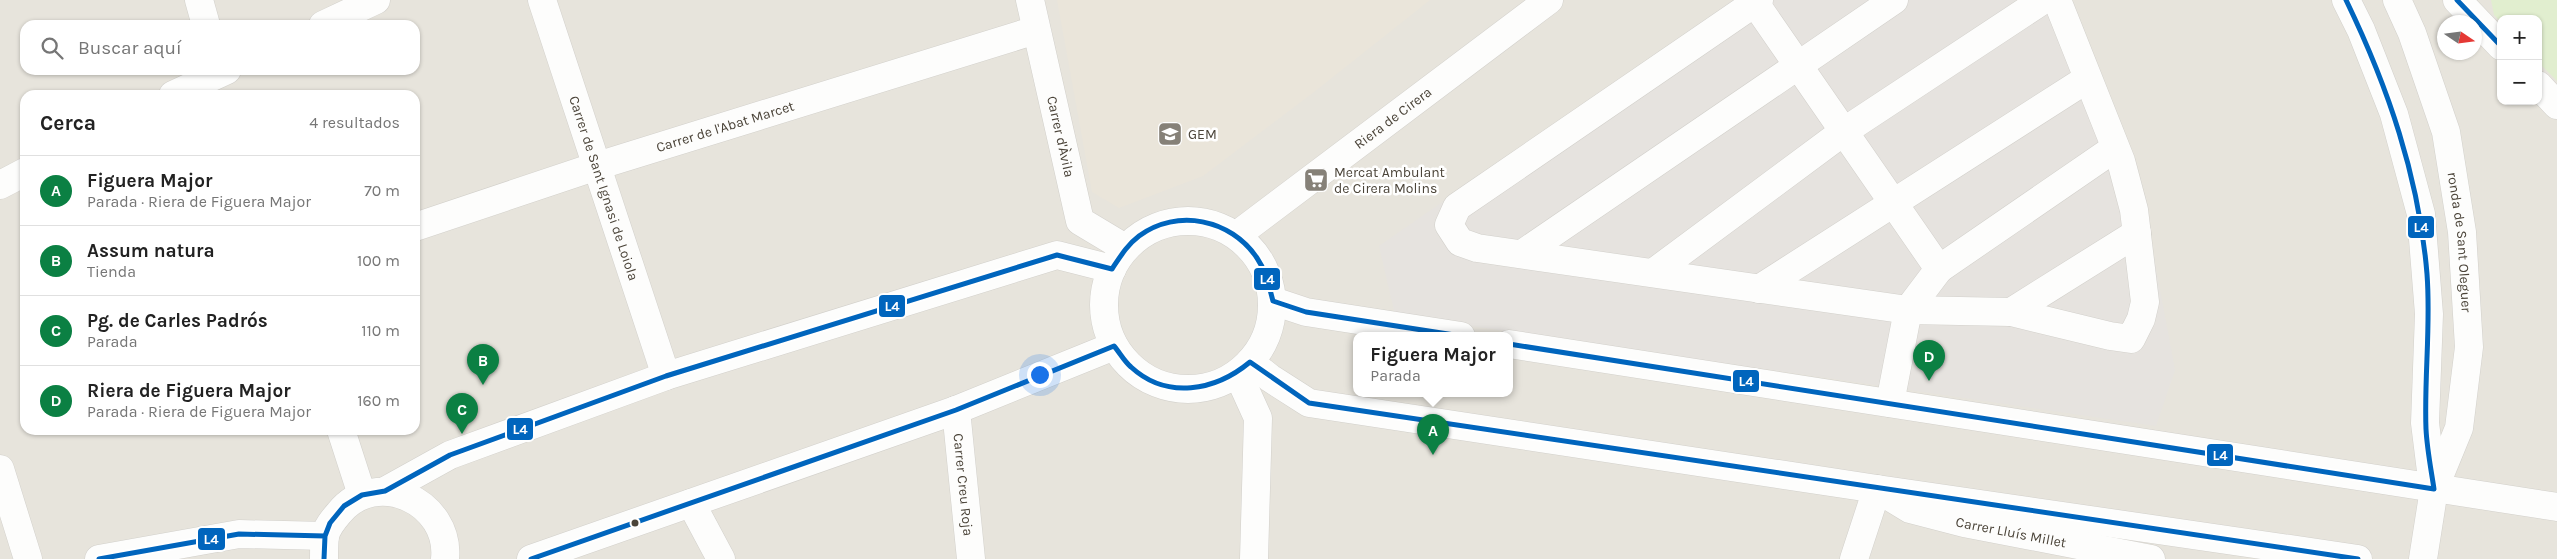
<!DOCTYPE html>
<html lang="es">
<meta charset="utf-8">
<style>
:root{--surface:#fff;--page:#f6f6f6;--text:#222;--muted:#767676;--line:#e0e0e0;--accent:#0b8043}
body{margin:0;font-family:Karla,sans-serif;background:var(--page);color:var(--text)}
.controls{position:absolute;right:15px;top:15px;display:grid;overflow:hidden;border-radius:10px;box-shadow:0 1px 4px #0004}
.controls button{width:45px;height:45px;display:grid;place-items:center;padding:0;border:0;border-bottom:1px solid var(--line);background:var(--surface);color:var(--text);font:25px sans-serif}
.compass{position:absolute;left:2437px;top:15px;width:45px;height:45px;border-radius:50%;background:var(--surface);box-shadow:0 1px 4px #0004;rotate:103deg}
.you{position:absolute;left:1039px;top:374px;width:18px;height:18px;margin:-12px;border:4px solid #fff;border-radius:50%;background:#1a73e8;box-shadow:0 0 0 8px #1a73e833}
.badge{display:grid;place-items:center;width:32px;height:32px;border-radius:50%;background:var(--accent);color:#fff;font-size:16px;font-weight:700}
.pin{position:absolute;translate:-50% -41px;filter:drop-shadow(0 1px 2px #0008)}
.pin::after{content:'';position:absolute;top:26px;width:18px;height:15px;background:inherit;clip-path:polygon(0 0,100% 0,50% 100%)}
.popup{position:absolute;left:1353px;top:332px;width:160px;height:65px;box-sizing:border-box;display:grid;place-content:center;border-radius:10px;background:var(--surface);filter:drop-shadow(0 1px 4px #0005);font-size:16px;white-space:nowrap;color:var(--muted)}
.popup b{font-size:19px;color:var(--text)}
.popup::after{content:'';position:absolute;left:50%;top:100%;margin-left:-10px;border:10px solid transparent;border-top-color:var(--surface)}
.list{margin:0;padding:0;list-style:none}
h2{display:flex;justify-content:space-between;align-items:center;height:65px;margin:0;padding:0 20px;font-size:21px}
h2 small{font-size:16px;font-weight:400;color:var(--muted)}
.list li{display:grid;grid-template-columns:32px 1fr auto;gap:15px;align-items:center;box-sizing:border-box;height:70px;padding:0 20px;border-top:1px solid var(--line)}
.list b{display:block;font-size:19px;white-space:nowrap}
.list p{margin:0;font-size:16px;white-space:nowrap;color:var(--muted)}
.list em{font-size:16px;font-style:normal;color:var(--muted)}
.icon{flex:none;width:28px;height:28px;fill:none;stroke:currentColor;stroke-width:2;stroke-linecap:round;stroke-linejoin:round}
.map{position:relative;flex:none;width:2557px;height:559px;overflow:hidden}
.search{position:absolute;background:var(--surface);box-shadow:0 1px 4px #0004;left:20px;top:20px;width:400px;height:55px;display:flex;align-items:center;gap:12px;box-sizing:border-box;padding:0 18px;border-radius:15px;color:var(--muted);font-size:19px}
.panel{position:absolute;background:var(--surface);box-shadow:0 1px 4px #0004;left:20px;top:90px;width:400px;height:345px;border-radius:15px}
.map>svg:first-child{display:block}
.residential{fill:#e7e4dc;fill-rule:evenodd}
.education{fill:#eae5da}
.green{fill:#e1eecf}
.parking{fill:#e6e3df}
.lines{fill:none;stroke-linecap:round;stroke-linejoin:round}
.minor-casing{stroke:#d2d0cb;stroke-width:29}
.minor{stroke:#fdfdfc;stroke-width:28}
.bus-1-casing{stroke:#fff;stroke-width:9}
.bus-1{stroke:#0065bd;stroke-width:5}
.bus-dot{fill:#4b4439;stroke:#fff;stroke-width:2}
.labels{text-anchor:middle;stroke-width:5;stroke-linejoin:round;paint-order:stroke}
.street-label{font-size:14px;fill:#4b4439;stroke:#fff}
.poi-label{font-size:14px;fill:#4b4439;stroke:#fff;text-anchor:start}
.line-badge{stroke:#fff;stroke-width:2}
.badge-label{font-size:14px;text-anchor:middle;font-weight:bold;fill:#fff}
</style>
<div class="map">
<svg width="2557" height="559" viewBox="0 0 2557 559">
<rect width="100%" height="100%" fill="#f4f2ee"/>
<!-- residential -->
<path class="residential" d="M0,0H2557V559H0ZM2501,19H2538V101H2501ZM2444,22H2474V52H2444ZM25,25H415V70H25ZM25,95H415V430H25ZM1357,336H1509V394H1357Z"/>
<!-- education -->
<path class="education" d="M1057,0H1430L1314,92L1203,176L1119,208L1092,192Z"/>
<!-- green -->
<path class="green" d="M2491,0H2557V81L2538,62V19H2501V22L2494,15Z"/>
<!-- parking -->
<path class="parking" d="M1733,0H2063L2137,166L2175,370L2156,426L1395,315L1379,246Z"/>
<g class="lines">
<defs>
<g id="minor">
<path d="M199,0L206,25"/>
<path id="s1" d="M542,0L666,376"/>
<path id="s2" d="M1030,0L1080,221L1125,248"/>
<path d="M1759,0L1457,207L1449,225L1460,242L1477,248L1908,310L2011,312L2110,336L2131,339L2141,319L2145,302L2134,210L2121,161L2057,0"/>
<path d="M2346,0L2361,30L2394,114L2421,214L2429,314L2425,423L2433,487"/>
<path id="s3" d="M2397,0L2412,33L2446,132L2462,232L2469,347L2459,428L2434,489L2423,559"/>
<path d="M2457,0L2501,46"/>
<path d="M1755,3L1939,269L1908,310L1890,403"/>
<path d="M323,25L376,0"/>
<path d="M2538,85L2557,105"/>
<path d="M173,95L227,70"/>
<path d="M0,185L25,172"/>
<circle cx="1188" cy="305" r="84"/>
<path id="s4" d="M415,227L597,166L1036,30"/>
<path id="s5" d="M1237,235L1549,0"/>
<path d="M1522,254L1894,0"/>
<path d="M1939,269L2115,148"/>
<path d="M1653,273L1843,132L2043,0"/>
<path d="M1759,289L2087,79"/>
<path d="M1273,301L1306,312L1461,336"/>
<path d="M2011,312L2137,233"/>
<path d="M1509,344L2557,507"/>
<path d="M1250,362L1270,378L1309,403L1877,489L2358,559"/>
<path d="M1238,374L1258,418L1254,559"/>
<path id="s6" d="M956,410L971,559"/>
<path d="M341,430L362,495"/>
<path d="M0,469L28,559"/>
<path d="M385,491L450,455L666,376L1057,255L1112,269"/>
<path d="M691,503L721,559"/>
<path d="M99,559L239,534L325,536"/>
<path d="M324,559C324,552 324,543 325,536C327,527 333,520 339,513C376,467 451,502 445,559"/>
<path d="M531,559L956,410L1114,346"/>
<path id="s7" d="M1854,559L1877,489L1910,509L1964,523L2151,559"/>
</g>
</defs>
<!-- minor casing -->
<use href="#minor" class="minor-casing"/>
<!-- minor -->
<use href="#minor" class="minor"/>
<defs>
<path id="bus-1" d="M2457,0L2501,46
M1509,344L2434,489C2431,469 2427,449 2426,429C2424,377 2431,326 2427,274C2419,177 2388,87 2346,0
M99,559L239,534L325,536
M324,559L325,536L330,523L344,506L362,495L385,491L450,455L666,376L1057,255L1112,269C1120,257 1127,245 1139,236C1177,208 1231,219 1257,258C1266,271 1269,286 1273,301L1306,312L1461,336
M531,559L956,410L1114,346C1120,353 1124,361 1131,367C1167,400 1215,391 1250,362L1309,403L2358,559"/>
</defs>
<!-- bus-1 casing -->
<use href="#bus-1" class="bus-1-casing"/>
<!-- bus-1 -->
<use href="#bus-1" class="bus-1"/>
</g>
<!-- icons -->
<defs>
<symbol id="school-square" viewBox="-11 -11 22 22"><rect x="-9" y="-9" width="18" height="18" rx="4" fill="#868178" stroke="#fff"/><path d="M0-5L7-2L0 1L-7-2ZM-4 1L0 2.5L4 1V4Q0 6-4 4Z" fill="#fff"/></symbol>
<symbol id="supermarket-square" viewBox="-11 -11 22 22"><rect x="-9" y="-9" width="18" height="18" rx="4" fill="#868178" stroke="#fff"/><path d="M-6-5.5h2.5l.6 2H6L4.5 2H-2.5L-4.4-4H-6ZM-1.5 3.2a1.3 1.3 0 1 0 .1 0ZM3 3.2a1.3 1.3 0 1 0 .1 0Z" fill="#fff"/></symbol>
</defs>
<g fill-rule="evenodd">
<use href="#school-square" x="1156" y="120" width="28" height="28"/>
<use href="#supermarket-square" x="1302" y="166" width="28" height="28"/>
</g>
<!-- markers -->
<circle class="bus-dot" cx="635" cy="523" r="4.5"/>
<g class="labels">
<!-- street labels -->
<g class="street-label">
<text dy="5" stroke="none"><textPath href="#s5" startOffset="195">Riera de Cirera</textPath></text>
<text dy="5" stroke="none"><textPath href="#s4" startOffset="326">Carrer de l'Abat Marcet</textPath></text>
<text dy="5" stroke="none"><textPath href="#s2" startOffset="140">Carrer d'Àvila</textPath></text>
<text dy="5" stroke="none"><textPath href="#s1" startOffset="198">Carrer de Sant Ignasi de Loiola</textPath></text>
<text dy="5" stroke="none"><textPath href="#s3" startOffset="252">ronda de Sant Oleguer</textPath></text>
<text dy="5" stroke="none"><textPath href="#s6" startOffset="75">Carrer Creu Roja</textPath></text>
<text dy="5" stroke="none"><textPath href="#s7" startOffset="216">Carrer Lluís Millet</textPath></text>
</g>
<!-- poi labels -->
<g class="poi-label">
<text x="1188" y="139">GEM</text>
<text x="1334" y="177">Mercat Ambulant<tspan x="1334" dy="16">de Cirera Molins</tspan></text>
</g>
</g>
<g class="line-badge">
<rect x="2407" y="215" width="28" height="24" rx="5" fill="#0065bd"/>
<rect x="1253" y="267" width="28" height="24" rx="5" fill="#0065bd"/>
<rect x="878" y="294" width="28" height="24" rx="5" fill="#0065bd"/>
<rect x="1732" y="369" width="28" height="24" rx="5" fill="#0065bd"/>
<rect x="506" y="417" width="28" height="24" rx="5" fill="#0065bd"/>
<rect x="2206" y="443" width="28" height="24" rx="5" fill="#0065bd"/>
<rect x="197" y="527" width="29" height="24" rx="5" fill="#0065bd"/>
</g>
<g class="badge-label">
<text x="2421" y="232">L4</text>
<text x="1267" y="284">L4</text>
<text x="892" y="311">L4</text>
<text x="1746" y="386">L4</text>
<text x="520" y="434">L4</text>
<text x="2220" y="460">L4</text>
<text x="211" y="544">L4</text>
</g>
</svg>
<div class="controls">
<button>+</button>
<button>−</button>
</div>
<svg class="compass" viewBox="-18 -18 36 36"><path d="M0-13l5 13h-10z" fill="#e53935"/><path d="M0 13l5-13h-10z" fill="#767676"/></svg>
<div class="you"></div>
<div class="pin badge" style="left:1433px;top:455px">A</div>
<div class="popup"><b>Figuera Major</b>Parada</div>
<div class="pin badge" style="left:483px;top:385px">B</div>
<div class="pin badge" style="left:462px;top:434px">C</div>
<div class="pin badge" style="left:1929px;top:381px">D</div>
<div class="search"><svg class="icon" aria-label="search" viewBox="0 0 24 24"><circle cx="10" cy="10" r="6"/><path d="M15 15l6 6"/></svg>Buscar aquí</div>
<section class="panel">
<h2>Cerca<small>4 resultados</small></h2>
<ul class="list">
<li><span class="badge">A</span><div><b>Figuera Major</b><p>Parada · Riera de Figuera Major</p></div><em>70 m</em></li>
<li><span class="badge">B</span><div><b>Assum natura</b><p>Tienda</p></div><em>100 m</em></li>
<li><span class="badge">C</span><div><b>Pg. de Carles Padrós</b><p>Parada</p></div><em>110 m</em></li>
<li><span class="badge">D</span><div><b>Riera de Figuera Major</b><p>Parada · Riera de Figuera Major</p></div><em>160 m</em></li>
</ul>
</section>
</div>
